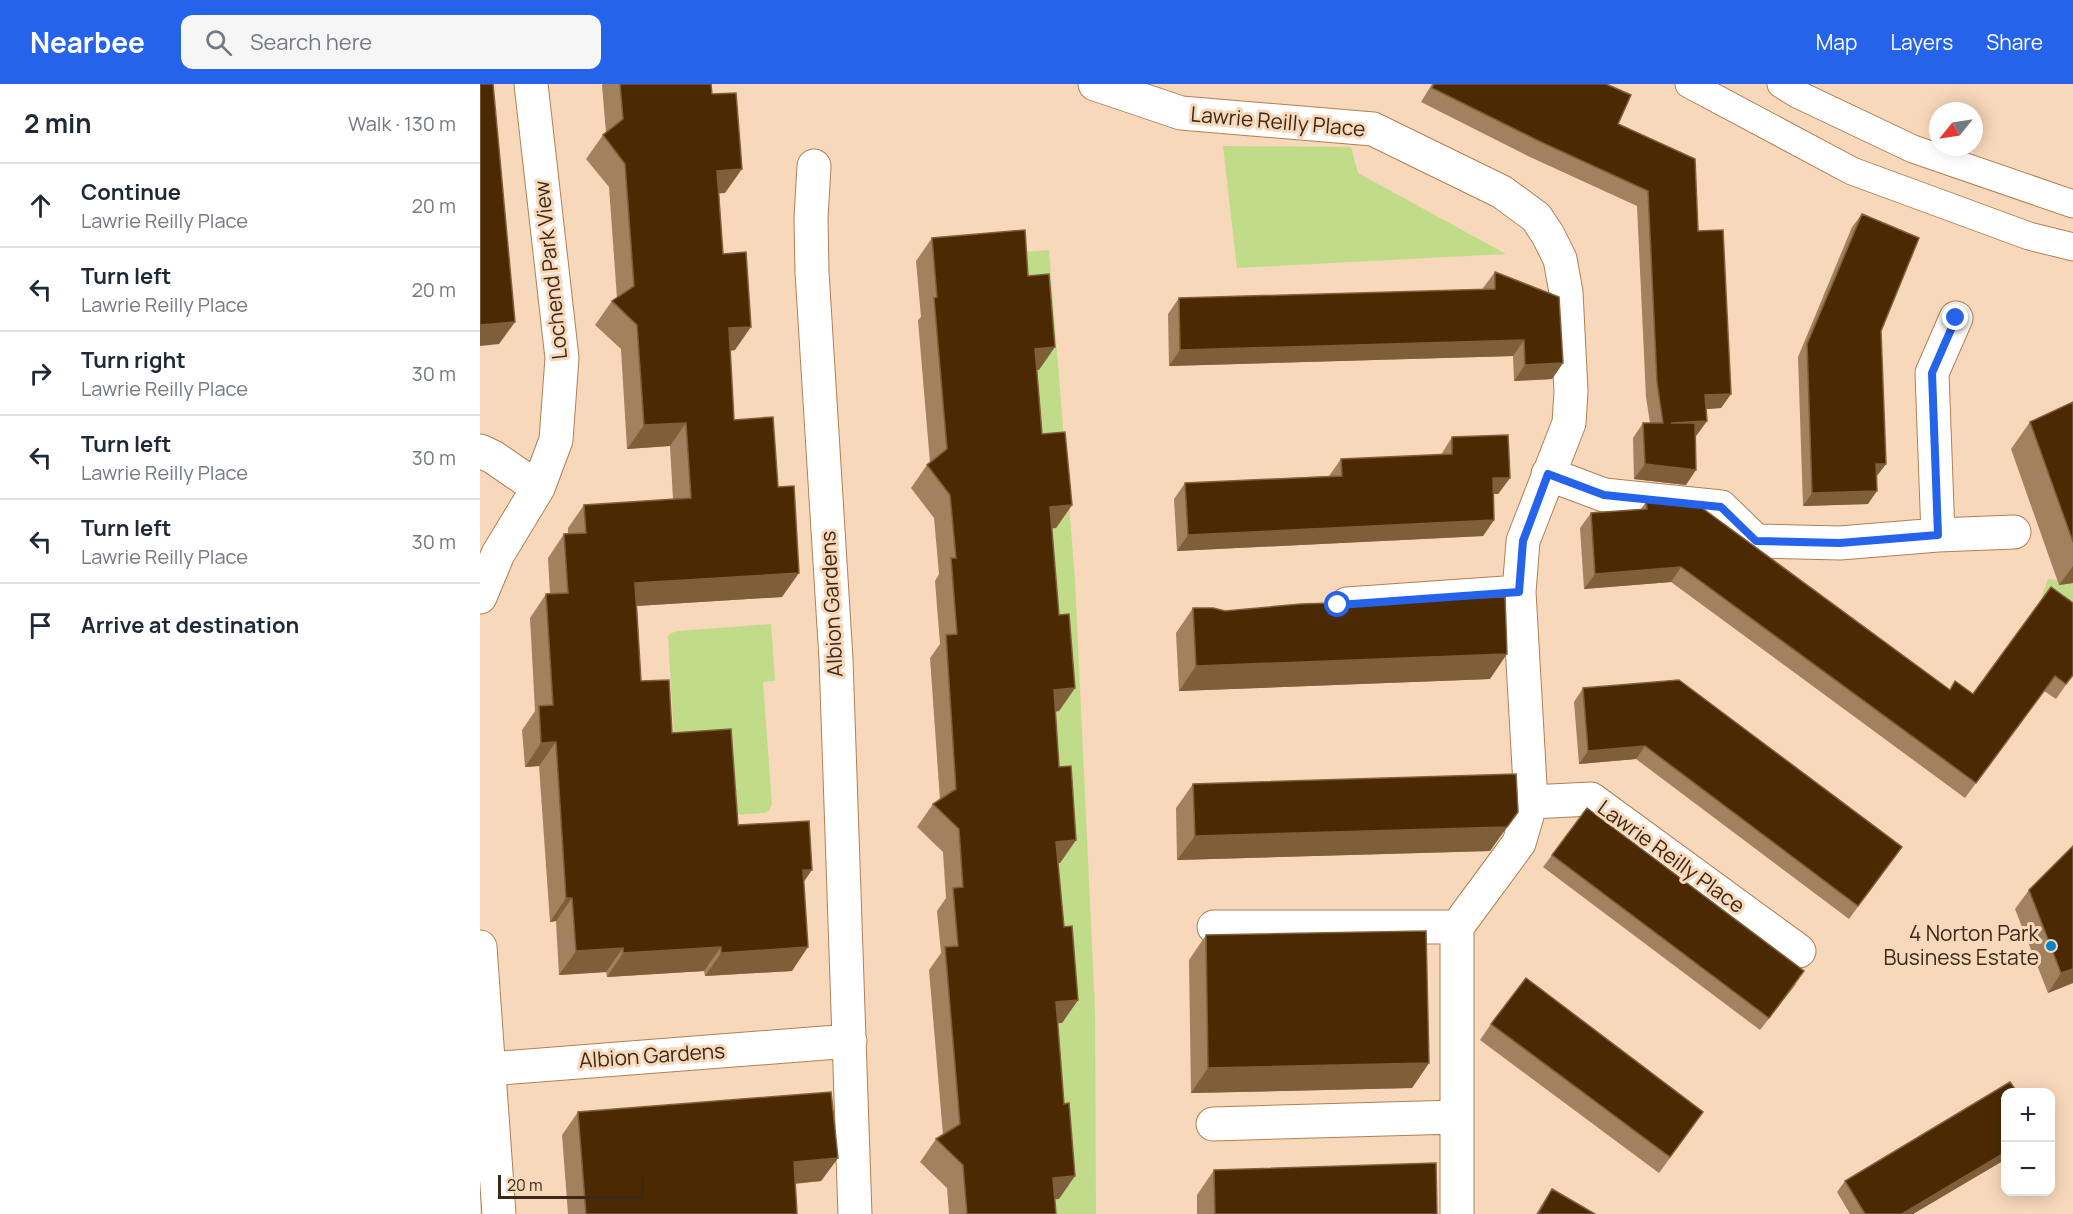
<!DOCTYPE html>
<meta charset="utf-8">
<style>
:root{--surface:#fff;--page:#f6f6f7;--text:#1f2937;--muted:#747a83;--line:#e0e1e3;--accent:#2563eb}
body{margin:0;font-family:Manrope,sans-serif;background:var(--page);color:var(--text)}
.controls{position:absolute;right:18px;bottom:18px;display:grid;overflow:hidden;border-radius:12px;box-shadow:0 3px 15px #0003}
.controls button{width:54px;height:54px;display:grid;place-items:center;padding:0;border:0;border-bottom:2px solid var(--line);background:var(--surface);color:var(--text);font:30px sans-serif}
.compass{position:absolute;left:1449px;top:18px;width:54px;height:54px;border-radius:50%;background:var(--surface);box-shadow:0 3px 15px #0003;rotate:240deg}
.scale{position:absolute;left:18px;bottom:15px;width:146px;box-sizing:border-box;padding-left:6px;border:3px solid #3c2814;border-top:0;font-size:16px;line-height:21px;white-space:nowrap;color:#3c2814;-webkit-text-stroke:4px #f8d8bb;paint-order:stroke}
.stop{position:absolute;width:18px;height:18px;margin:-14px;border:4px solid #2563eb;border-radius:50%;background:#fff}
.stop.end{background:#2563eb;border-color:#fff;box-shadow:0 2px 6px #0008}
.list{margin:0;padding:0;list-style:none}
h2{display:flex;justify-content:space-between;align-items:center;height:78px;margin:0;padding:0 24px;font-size:26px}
h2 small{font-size:20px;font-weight:400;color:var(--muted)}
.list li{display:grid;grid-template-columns:39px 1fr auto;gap:18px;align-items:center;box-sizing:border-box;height:84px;padding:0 24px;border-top:2px solid var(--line)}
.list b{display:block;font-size:22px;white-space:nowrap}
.list p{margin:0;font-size:20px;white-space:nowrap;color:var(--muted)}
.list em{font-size:20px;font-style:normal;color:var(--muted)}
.icon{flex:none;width:33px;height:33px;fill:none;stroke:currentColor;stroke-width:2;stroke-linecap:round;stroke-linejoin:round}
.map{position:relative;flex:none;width:1593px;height:1130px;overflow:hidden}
header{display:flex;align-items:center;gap:36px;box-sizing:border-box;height:84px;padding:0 30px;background:var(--accent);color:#fff}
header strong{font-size:28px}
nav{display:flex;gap:33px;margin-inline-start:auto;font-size:21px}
.search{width:420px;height:54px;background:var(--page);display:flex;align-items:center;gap:15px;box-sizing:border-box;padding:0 21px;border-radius:12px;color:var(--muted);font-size:22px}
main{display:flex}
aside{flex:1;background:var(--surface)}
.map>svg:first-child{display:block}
.green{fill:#c0dc89}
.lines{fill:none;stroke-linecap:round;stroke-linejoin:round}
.lane-casing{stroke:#b18051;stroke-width:29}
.street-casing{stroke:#b18051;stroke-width:35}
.lane{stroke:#fff;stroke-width:27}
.street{stroke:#fff;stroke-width:33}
.wall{fill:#a2815f}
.shaded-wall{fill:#7f5e3a}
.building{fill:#4b2a03;stroke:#7f5e3a;stroke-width:1.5}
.route{stroke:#2563eb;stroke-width:8}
.poi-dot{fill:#0284cb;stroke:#f8d8bb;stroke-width:2}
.labels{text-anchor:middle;stroke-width:6;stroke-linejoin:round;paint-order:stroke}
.street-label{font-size:21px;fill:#3c2814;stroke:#f8d8bb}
.poi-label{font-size:21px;fill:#3c2814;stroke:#f8d8bb;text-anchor:end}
</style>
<header>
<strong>Nearbee</strong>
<div class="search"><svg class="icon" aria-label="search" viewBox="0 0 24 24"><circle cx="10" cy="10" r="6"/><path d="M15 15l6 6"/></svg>Search here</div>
<nav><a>Map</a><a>Layers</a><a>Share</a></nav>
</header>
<main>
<aside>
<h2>2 min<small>Walk · 130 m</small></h2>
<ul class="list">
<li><svg class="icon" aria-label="ahead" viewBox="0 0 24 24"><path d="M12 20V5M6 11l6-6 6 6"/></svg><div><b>Continue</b><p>Lawrie Reilly Place</p></div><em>20 m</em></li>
<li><svg class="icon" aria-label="left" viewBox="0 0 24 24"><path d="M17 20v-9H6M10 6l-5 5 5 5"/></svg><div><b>Turn left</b><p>Lawrie Reilly Place</p></div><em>20 m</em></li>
<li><svg class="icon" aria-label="right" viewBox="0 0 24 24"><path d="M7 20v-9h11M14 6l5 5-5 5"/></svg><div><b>Turn right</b><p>Lawrie Reilly Place</p></div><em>30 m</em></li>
<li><svg class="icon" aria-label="left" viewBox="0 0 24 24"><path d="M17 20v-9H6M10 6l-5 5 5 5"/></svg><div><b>Turn left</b><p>Lawrie Reilly Place</p></div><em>30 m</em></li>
<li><svg class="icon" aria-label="left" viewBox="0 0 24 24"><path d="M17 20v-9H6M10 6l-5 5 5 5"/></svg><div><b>Turn left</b><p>Lawrie Reilly Place</p></div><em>30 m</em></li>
<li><svg class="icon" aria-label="arrive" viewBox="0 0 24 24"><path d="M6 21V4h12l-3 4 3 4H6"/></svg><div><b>Arrive at destination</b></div></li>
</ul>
</aside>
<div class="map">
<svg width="1593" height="1130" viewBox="0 0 1593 1130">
<rect width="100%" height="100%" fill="#f8d8bb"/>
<!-- green -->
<path class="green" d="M743,62L871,63L878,89L1026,170L757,184Z
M569,166L595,496L615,926L616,1130H557L556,1117L579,1115L560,940L582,939L560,781L579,779L558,629L579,627L554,445L576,443L539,287L559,285L529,169Z
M1568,495L1593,498V542L1560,518Z
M291,540L295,597L283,598L292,721L289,726L285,729L239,732L195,671L188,552L191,549L199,547Z"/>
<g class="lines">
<defs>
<path id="lane" d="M1209,0L1372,87L1549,152L1593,163
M1301,0L1317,10L1433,65L1593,120"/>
<path id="street" d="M615,0L701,29L893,45L1022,108L1056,133L1068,151L1080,175L1086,208L1091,307L1089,339L1043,457L1039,508L1051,718L1039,759L977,843V1130
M334,82L331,134L332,188L356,575L375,1130
M0,367L13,373L58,404
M1068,390L1124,411L1241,423L1276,457L1360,459L1458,451L1534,448
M1458,451L1452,289L1476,234
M0,513L18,470L58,404L76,356L82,274L51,0
M867,520L1039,508
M1051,718L1111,715L1319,867
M734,843H977
M0,863L19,1130
M9,985L370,957
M733,1040L977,1033"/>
</defs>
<!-- lane casing -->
<use href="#lane" class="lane-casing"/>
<!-- street casing -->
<use href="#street" class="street-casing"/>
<!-- lane -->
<use href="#lane" class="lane"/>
<!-- street -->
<use href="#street" class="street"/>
</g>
<!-- wall -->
<path class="wall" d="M123,0H231L245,109H239L243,170L255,266L250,267L254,336L302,513L157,522L161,597L192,649L258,741L324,798L312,887L225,892L224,887L127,893L126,888L79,891L76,837L70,838L59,682L45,683L42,646L55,627L50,534L66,510H70L68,474L84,450H88V444L104,421L193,415L190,362L147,365L141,265L115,241L132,217L137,214L129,103L106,75L123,51L126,49L122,1Z
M952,0H1126L1138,40L1218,147L1251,310L1241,324L1226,325L1227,337L1216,352H1215L1206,401L1154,395L1153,354L1163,339H1170L1166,313L1157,122L1050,73L941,18Z
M1382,130L1401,247L1406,380L1396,393L1388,420L1323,422L1318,273L1372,143Z
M452,154L548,192L559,286H557L562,350L592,421L576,444H572L579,531L595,604L579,627L575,628L579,683L596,756L580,779H578L584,843L598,916L582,939H578L579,1115H574L576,1130H469L467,1104L440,1078L456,1055L463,1051L449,886L461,869L457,827L466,814L463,768L437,743L453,720L460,716L450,574L460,560L455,497L459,490L454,434L431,404L447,381L450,379L438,236L441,233L436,177Z
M1015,188L1083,279L1072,295L1034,297L1033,272L689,282L688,230L699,214L1004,206L1003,204Z
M1593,318V499L1579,501L1531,365L1550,338Z
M972,353L1030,394L1018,410H1013L1014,436L1003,452L697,467L694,415L705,399L849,392L861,375L961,371Z
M1166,418L1470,606L1493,610L1571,503L1593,591L1576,615L1564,607L1485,714L1191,498L1104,505L1100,444L1111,429L1161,425Z
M713,524L745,527L1010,595L699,607L696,549Z
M1103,604L1422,763L1369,835L1156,675L1099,680L1094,618Z
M713,700L1010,767L697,776L696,724Z
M1593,762V899L1568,909L1535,825L1549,806Z
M1072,771L1316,900L1280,946L1063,783Z
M726,851L949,979L932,1004L711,1009L709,876Z
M1011,940L1212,1044L1179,1089L1000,956Z
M1526,1008V1075L1433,1130H1370L1357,1108L1365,1097Z
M98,1028L358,1074L341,1097L315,1100L317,1130H88L82,1051Z
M734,1086L957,1130H717V1111Z
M1072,1105L1115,1130H1056L1064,1117Z"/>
<!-- shaded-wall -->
<path class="shaded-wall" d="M262,85L245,109L221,111L237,87Z
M35,238L19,260L0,262V241Z
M271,243L255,266L232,268L249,244Z
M1044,256L1033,272L689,282L700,266Z
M575,263L559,286L539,287L555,265Z
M1083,279L1072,295L1034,297L1045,281Z
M1251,310L1241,324L1215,326L1225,311Z
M1227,337L1216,352L1181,354L1191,339Z
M206,339L190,362L147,365L164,341Z
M1165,380L1216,386L1206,401L1154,395Z
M1396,380H1406L1396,393Z
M1013,394H1030L1018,410H1002Z
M1397,407L1388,420L1323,422L1332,409Z
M592,421L576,444L554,446L570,423Z
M1014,436L1003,452L697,467L708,451Z
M1593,482V499L1579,501Z
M1201,483L1191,498L1104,505L1115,490Z
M319,489L302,513L139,523L155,499Z
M1027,570L1010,595L699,607L716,582Z
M595,604L579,627L558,629L574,606Z
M76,658L59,682L45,683L61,659Z
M1165,662L1156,675L1099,680L1108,667Z
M1038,728L1010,767L697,776L715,752Z
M596,756L580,779L560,781L576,758Z
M323,786H332L316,809Z
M86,814H92L76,837L70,838Z
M241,863L224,887L127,893L143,869Z
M328,863L312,887L225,892L241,869Z
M143,864L126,888L79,891L96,867Z
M1593,885V899L1568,909L1581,889Z
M598,916L582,939L560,940L576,918Z
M949,979L932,1004L711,1009L728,984Z
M1526,1068V1075L1433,1130H1422Z
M358,1074L341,1097L297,1101L314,1078Z
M595,1092L579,1115L557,1117L573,1094Z"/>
<!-- building -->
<path class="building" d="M0,0H13L35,238L0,241Z
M140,0H231L232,10L256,9L262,85L237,87L243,170L266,168L271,243L249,244L254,336L293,333L298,403L314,402L319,489L155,499L161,597L189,596L192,649L251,645L258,741L329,737L332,786H323L328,863L241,869V863L143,869V864L96,867L92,814H86L76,658L61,659L59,622L73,621L66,510L88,509L84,450L106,449L104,421L211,414L206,339L164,341L157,241L132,217L154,202L145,80L123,51L143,35Z
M954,0H1126L1151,11L1138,40L1215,75L1218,147L1243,146L1251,310L1225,311L1227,337L1191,339H1215L1216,386L1165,380L1163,339H1183L1177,298L1168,107L1061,58L952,4Z
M1382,130L1439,154L1401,247L1406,380H1396L1397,407L1332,409L1327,260Z
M545,146L548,192L569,190L575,263L555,265L562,350L585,348L592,421L570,423L579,531L589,530L595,604L574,606L579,683L591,682L596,756L576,758L584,843L592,842L598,916L576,918L584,1020L589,1019L595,1092L573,1094L576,1130H487L483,1081L456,1055L480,1040L465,863L478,862L473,804L483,803L479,745L453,720L476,705L466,551L477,550L471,474H476L470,411L447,381L467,365L454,214L457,213L452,154Z
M1015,188L1079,213L1083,279L1045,281L1044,256L700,266L699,214L1015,205Z
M1593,318V458L1550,338Z
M1028,351L1030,394H1013L1014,436L708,451L705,399L862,392L861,375L972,370V353Z
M1166,418L1222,424L1470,606L1475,597L1493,610L1571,503L1593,519V591L1586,600L1575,592L1496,699L1201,483L1115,490L1111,429L1167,425Z
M1025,513L1027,570L716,582L713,524H733L745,527L821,520Z
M1199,596L1422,763L1378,822L1165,662L1108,667L1103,604Z
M1036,690L1038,728L1027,743L715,752L713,700Z
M1107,724L1324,887L1289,934L1072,771Z
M1593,762V885L1581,889L1549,806Z
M946,847L949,979L728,984L726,851Z
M1046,894L1223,1028L1190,1073L1011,940Z
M1530,998L1537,1008H1526V1068L1422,1130H1385L1365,1097Z
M351,1008L358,1074L314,1078L317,1130H106L98,1028Z
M956,1079L957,1130H735L734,1086Z
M1072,1105L1115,1130H1058Z"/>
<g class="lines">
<!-- route -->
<path class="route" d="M858,521L1039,508L1043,457L1068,390L1124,411L1241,423L1276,457L1360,459L1458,451L1452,289L1476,234"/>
</g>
<!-- markers -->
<circle class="poi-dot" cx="1571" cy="862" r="6"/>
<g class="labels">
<!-- street labels -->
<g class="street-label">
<text transform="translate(798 38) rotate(5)" y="7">Lawrie Reilly Place</text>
<text transform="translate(71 186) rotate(-96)" y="7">Lochend Park View</text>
<text transform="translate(352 520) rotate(-93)" y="7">Albion Gardens</text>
<text transform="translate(1191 773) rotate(36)" y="7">Lawrie Reilly Place</text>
<text transform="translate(172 972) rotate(-4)" y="7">Albion Gardens</text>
</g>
<!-- poi labels -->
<g class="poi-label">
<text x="1559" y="857">4 Norton Park<tspan x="1559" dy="24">Business Estate</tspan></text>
</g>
</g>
</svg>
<div class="controls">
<button>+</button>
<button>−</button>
</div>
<svg class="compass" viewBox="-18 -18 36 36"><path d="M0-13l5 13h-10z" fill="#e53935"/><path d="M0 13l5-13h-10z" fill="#747a83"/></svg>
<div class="scale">20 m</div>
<div class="stop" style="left:858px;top:521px"></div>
<div class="stop end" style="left:1476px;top:234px"></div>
</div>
</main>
